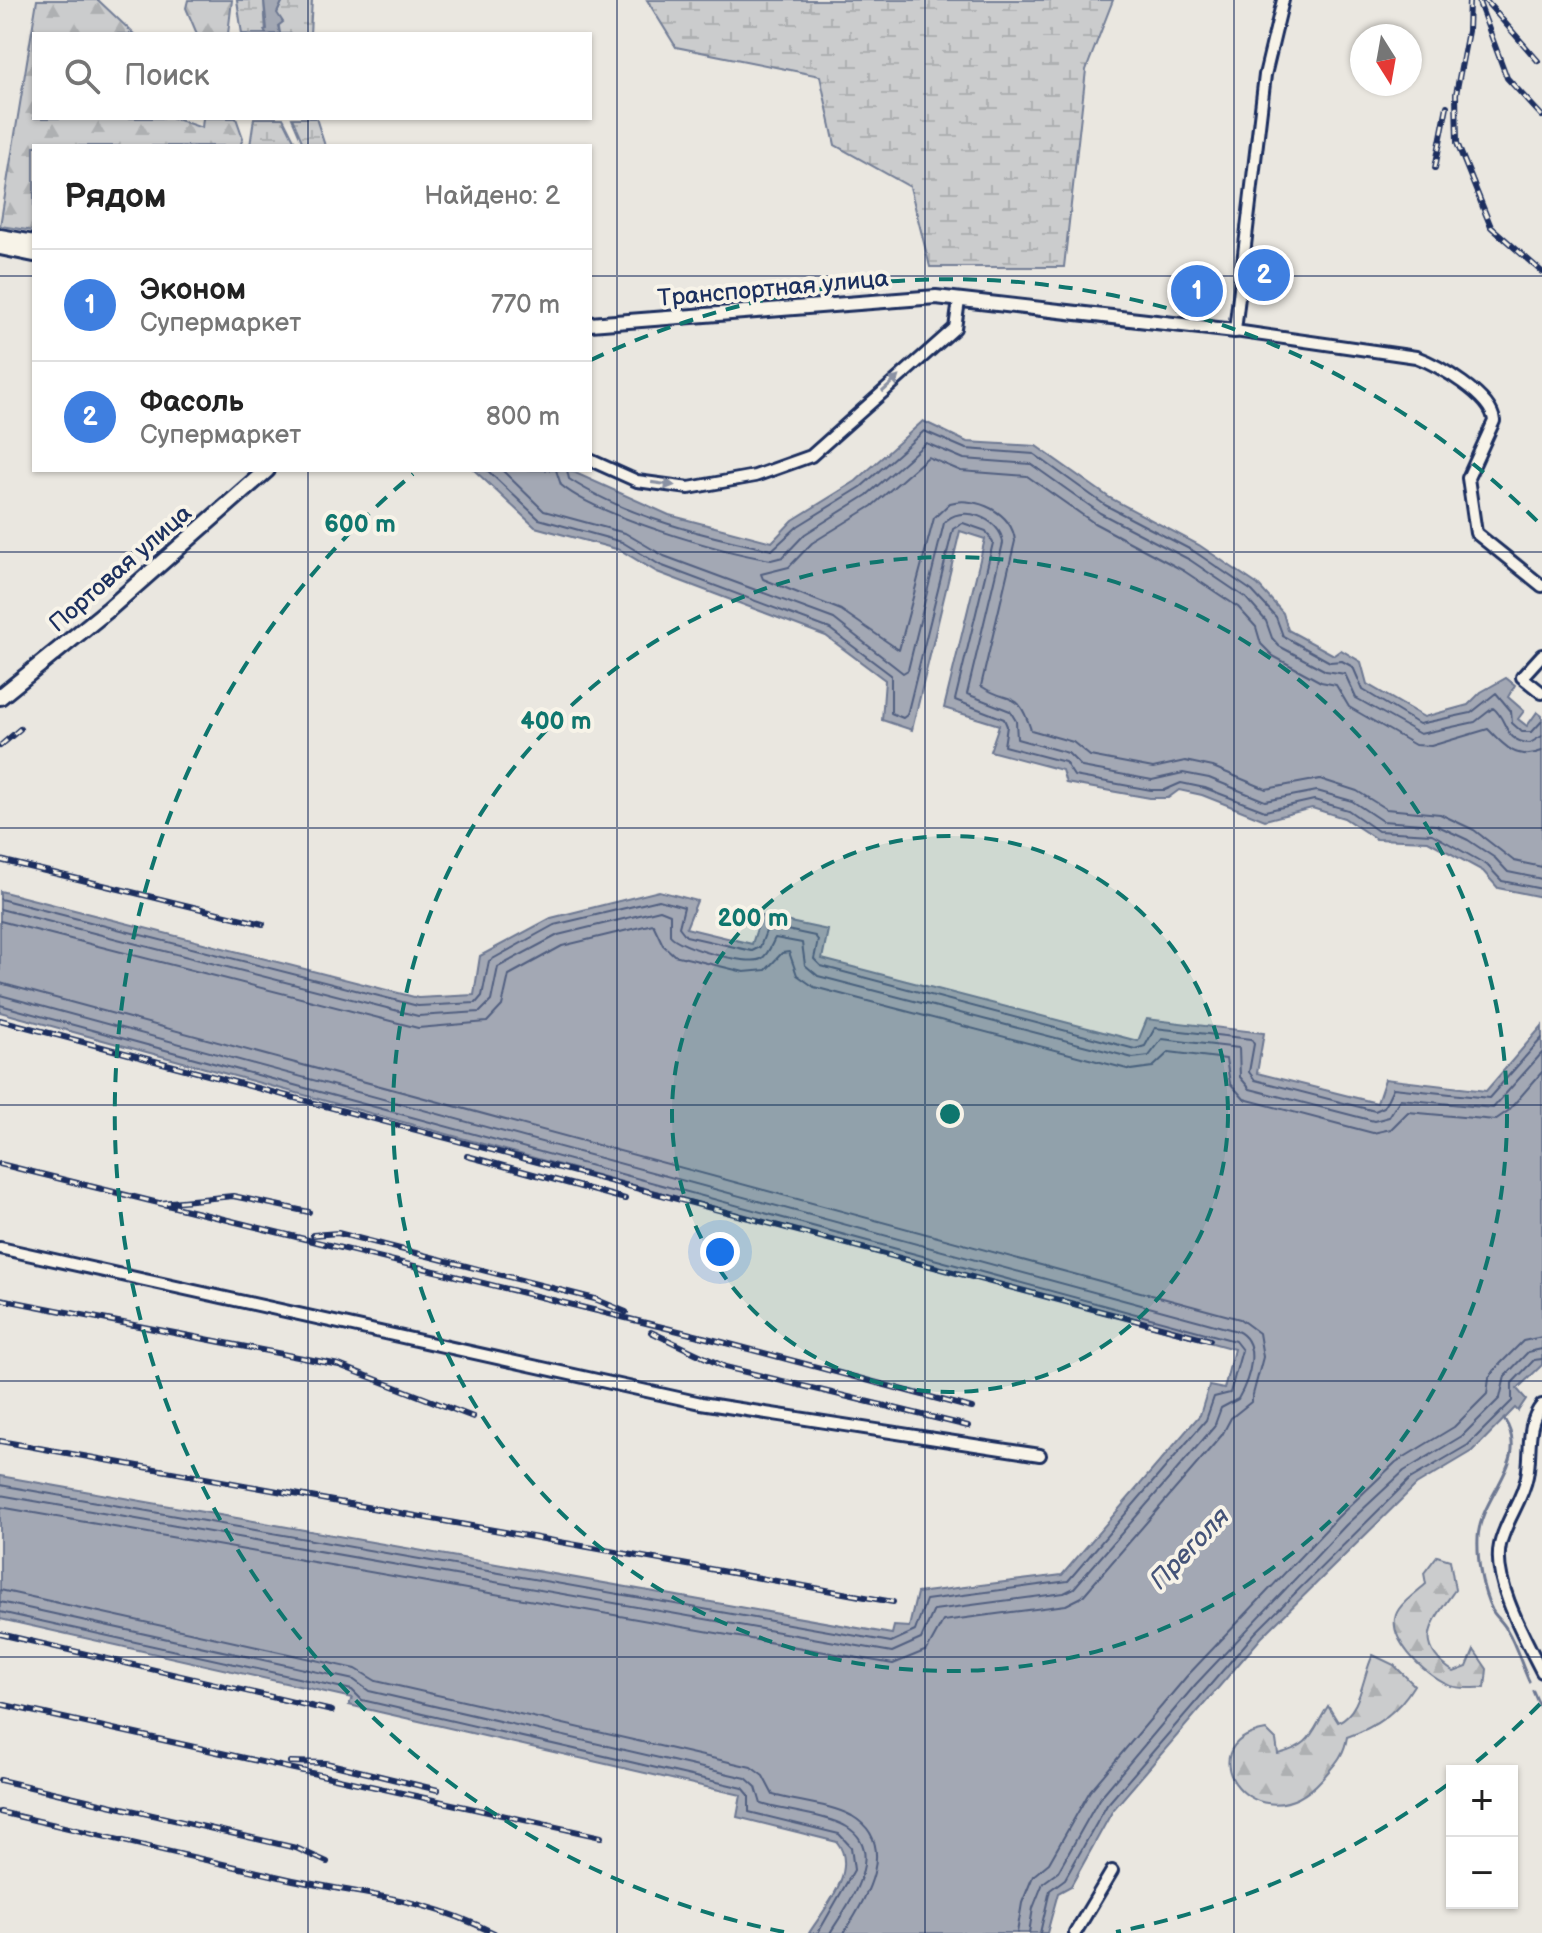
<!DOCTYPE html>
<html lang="ru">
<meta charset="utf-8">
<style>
:root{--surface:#fff;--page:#f6f6f6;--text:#222;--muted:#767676;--line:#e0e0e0;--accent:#b45309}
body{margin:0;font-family:"Balsamiq Sans",sans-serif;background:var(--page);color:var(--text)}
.controls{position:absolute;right:24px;bottom:24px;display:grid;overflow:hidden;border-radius:0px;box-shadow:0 2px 6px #0004}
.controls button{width:72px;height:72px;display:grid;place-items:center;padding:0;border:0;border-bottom:2px solid var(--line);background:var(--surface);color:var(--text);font:40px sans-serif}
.compass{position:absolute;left:1350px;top:24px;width:72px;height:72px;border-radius:50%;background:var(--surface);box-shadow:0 2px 6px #0004;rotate:169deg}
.you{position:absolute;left:720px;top:1252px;width:28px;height:28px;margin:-20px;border:6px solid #fff;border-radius:50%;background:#1a73e8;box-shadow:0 0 0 12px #1a73e833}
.badge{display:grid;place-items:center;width:52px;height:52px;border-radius:50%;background:var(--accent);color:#fff;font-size:26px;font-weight:700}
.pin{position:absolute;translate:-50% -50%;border:4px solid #fff;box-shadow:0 2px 8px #0006}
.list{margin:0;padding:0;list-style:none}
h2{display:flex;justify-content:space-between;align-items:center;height:104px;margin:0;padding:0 32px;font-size:34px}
h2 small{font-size:26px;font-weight:400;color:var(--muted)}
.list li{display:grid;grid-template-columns:52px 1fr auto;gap:24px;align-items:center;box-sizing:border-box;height:112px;padding:0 32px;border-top:2px solid var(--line)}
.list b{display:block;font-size:30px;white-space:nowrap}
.list p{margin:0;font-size:26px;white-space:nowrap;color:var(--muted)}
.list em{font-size:26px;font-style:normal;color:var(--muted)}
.icon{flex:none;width:44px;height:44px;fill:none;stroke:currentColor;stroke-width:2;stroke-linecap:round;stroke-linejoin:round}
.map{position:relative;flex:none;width:1542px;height:1933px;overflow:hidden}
.search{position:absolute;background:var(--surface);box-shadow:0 2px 6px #0004;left:32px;top:32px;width:560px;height:88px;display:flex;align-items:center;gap:20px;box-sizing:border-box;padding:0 28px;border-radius:0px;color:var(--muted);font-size:30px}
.panel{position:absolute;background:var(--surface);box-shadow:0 2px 6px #0004;left:32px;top:144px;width:560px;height:328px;border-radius:0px}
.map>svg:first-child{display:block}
.forest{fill:url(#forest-firs);stroke:#737e96;stroke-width:2}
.wetland{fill:url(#wetland-marsh);stroke:#737e96;stroke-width:2}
.water{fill:#a3a8b4;stroke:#6d7892;stroke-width:2}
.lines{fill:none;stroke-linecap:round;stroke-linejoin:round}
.shore{stroke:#515f80;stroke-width:2}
.stream{stroke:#6d7892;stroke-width:3}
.minor-casing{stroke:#1b2f5e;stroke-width:16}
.tertiary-casing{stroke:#1b2f5e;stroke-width:18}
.secondary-casing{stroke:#1b2f5e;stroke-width:20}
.minor{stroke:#f7f3e8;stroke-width:10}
.tertiary{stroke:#f7f3e8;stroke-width:12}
.secondary{stroke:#f7f3e8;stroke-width:14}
.rail-casing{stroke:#1b2f5e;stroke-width:6}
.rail{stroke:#f7f3e8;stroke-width:3;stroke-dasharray:9;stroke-linecap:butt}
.oneway{fill:#8991a3}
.grid{fill:none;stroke:#1b2f5e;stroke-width:2;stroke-opacity:0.55}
.ring{fill:none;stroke:#0f766e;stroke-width:4;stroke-dasharray:14 10}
.labels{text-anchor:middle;stroke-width:8;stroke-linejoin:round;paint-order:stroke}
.street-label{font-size:24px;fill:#1b2f5e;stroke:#f7f3e8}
.water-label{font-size:26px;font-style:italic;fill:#445378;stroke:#f7f3e8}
.centre{fill:#0f766e;stroke:#f7f3e8;stroke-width:4}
.ring-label{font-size:24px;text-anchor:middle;font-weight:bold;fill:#0f766e;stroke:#f7f3e8;stroke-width:8;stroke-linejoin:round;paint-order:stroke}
</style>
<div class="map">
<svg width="1542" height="1933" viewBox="0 0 1542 1933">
<defs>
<pattern id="forest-firs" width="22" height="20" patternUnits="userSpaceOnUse" patternTransform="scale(2)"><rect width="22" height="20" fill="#cbcccd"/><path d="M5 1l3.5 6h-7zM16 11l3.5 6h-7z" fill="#aeb0b2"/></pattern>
<pattern id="wetland-marsh" width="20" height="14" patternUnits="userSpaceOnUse" patternTransform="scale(2)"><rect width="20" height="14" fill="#cbcccd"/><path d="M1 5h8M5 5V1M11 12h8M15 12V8" fill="none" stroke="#aeb0b2"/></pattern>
</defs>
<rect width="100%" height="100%" fill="#eae7e0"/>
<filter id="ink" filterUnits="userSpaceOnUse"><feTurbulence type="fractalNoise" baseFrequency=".0125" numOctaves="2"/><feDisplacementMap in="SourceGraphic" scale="16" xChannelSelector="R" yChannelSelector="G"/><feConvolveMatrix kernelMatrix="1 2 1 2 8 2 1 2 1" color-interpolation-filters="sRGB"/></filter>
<g filter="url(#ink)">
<!-- forest -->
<path class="forest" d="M37,0H98L134,34H34V118H173L202,128L203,118H236L243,138L240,146H34V231L0,226Z
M188,0H232L228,34H197L186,8Z
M1437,1556L1450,1560L1455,1590C1432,1622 1412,1645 1454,1672L1467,1667L1474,1650L1487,1669L1485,1688C1475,1687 1457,1690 1448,1685C1426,1676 1381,1635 1399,1609C1405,1600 1418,1591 1426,1584L1424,1573Z
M1373,1655L1394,1665L1414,1685C1398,1712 1376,1727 1347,1737C1344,1756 1335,1764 1322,1779C1258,1851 1181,1744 1266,1730L1276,1740L1278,1754C1312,1745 1310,1735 1328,1706L1338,1722C1362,1711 1362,1676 1373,1655Z"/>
<!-- wetland -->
<path class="wetland" d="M237,0H264L266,34H242Z
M283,0H312L310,34H280L277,13Z
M647,0H1113L1086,70L1064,267H930L910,187L835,145L820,76L676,47Z
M254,118H283L297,146H250Z
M292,118H316L325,146H304Z"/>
<!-- water -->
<path class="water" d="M264,0H283L277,13L283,22L278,26L280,34H266L264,30L267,29Z
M923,421L967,442L1036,446L1110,498L1199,545L1258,585L1283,613L1288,630L1334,655L1341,650L1361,662L1367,684L1424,717L1468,705L1481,692L1506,678L1515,685L1508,697L1524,711L1518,719L1527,726L1537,712L1542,716V897L1498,888L1483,871L1428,841L1376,839L1344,818L1312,808L1265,820L1202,795L1179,790L1168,798H1150L1066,783L1062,770L990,751L999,725L944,708L985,539L960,531L912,730L882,720L885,680L826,636L657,572L620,550L535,527L474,470H569L669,515L772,542L793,520L856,481Z
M0,891L418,998L474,995L480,956L551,918L659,891L697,901L686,928L752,944L761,916L828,930L822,959L1138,1041L1147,1019L1264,1033L1257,1073L1377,1103L1385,1079L1486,1091L1542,1026V1365L1517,1389L1526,1399L1518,1411L1515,1408L1473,1451L1416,1485L1261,1638L1113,1810L1071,1886L1058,1893L1047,1933H809C825,1908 859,1870 837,1842L737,1817L741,1795L349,1705L352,1698L0,1619V1476L892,1634L894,1626L909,1627L917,1593L1062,1575L1200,1415L1209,1386L1224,1389L1234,1349L0,1012Z"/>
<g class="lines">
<!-- shore -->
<path class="shore" d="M487,470L539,519L622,542L660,565L830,629L891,675V713L903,718L907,715L953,529L963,523L986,531L993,543L955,700L1004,719L1007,726L1004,746L1065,762L1074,776L1151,790H1165L1181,783L1205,788L1265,811L1314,800L1348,810L1378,831L1432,834L1487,865L1502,881L1542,889
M502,470L544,511L625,533L664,556L834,619L903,673L908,670L944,523C960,503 1001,518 1003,543L967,694L1010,711L1016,721L1017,739L1068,753L1082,767L1152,780L1183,773L1209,778L1265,801L1317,791L1352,801L1382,821L1436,825L1468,840L1495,858L1508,872L1542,879
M556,470L561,485C597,516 722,552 771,560L783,557L805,534L867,495L926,443L964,459L1031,464L1100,513L1190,560L1246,598L1266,621L1272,638L1279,646L1326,671L1345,674L1356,698L1420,734L1475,722L1493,708C1508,719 1503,742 1530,743L1542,736
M567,470L569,479C627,517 705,536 772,550L798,526L861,487L924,431L966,449L1034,454L1105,505L1195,552L1252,591L1276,617L1283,636L1330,662L1342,661L1353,667L1363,690L1419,724L1471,713L1496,693L1511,711L1512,723L1522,732H1532L1542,721
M1542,751C1517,761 1504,746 1488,729L1431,746L1415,745L1349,707L1336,685L1321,682L1273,656L1261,644L1256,627L1238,607L1184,571L1094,523L1027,476L961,471L928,457L872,506L812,543L789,567L761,574L763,579L841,610L899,650L934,518L950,503C976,496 1012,512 1015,541L981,686C1011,706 1017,687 1031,730L1073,742L1090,756L1153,768L1185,761L1213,767L1266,789L1320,779L1357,791L1386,809L1440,814L1474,830L1514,861L1542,867
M0,899L418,1006L476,1003L482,996L489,961L554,925L659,900L684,907L679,927L686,936L752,951L760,947L768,926L815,936L818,940L814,959L821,966L1135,1049L1145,1046L1155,1028L1251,1039L1254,1044L1249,1072L1255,1080L1375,1111L1384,1107L1393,1088L1489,1098L1542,1038
M0,909L418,1016L480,1012L491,1001L498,967L558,935L660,910L670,914V935C679,947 747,966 761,959C769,954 771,945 775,938L802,943L805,965L818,976L1133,1058L1149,1056L1162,1039L1239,1048L1240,1077L1250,1089L1374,1121L1389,1117L1400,1099L1493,1108L1542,1053
M0,921L418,1028L487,1022L502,1006L509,975L562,946L653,924L663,945L674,955L744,972L766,970L782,953L789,952L797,975L814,987L1131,1070L1153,1067L1169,1052L1226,1059L1230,1083L1244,1099L1373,1133L1391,1129L1408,1112L1495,1120L1508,1111L1542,1072
M0,983L1240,1319L1259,1333L1263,1357L1251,1402L1231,1418L1222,1435L1082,1597L1066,1605L943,1621L927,1650L893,1664L0,1507
M0,995L1237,1331C1262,1343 1249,1380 1238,1399L1221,1408L1214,1427L1074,1588L1064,1593L934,1610L921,1639L892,1652L0,1495
M0,1005L1235,1341L1242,1350L1230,1393L1214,1397L1206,1420L1068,1581L926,1600L915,1631L891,1642L0,1485
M0,1590L356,1669L376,1681L751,1767L763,1776L773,1795C797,1802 830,1804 852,1816C900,1844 865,1901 844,1933
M0,1602L354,1680L369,1691L746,1778L756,1787L761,1804C784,1811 827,1815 847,1827C888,1852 847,1906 830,1933
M0,1612L352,1690L362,1700L743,1788L749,1795V1812L839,1834L851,1847L854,1870L818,1933
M1017,1933L1022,1903L1033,1876L1049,1863L1090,1791L1187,1676L1338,1517L1396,1462L1454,1427L1487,1394L1489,1378L1497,1367L1523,1341L1542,1337
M1029,1933L1033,1908L1043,1883L1058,1872L1099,1799L1196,1684L1346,1525L1404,1471L1462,1436L1500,1398L1505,1376L1528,1352L1542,1349
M1040,1933L1050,1890L1065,1879L1107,1805L1255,1633L1410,1479L1468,1445L1512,1401V1383L1534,1360L1542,1359"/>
<!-- stream -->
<path class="stream" d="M1504,1419C1532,1461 1480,1495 1478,1538C1477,1560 1482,1590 1492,1610C1496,1617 1503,1622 1507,1630C1516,1645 1521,1664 1529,1681
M1533,1691L1542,1712"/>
<defs>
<path id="minor" d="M1283,0L1265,75L1235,331L1416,357C1438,365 1492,396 1494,421L1468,478L1476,533L1542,586
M590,460L637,481L689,488L755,476L811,456L955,328L959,301
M1542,655L1522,677L1542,693
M0,1248L701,1403L1040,1455
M1542,1405C1525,1425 1532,1452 1527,1476C1523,1500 1505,1521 1500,1545C1492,1581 1526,1640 1542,1672
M1075,1933L1112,1871"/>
<path id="tertiary" d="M590,324L936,297L1235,331"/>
<path id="secondary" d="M0,237L34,243
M0,247L34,254
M0,697L109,609L267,470"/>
</defs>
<!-- minor casing -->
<use href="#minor" class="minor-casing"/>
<!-- tertiary casing -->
<use href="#tertiary" class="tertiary-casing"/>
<!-- secondary casing -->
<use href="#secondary" class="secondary-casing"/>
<!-- minor -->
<use href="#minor" class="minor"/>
<!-- tertiary -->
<use href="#tertiary" class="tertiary"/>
<!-- secondary -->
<use href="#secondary" class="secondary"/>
<defs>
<path id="rail" d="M1469,0L1468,31L1456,94L1457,143L1491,227L1542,272
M1478,0L1507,78L1542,116
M1485,0L1538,61
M1435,168L1447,106
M0,746L20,729
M0,860L263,924
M0,1020L1210,1340
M467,1156L625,1199
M0,1164L703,1337L972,1408
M161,1203L233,1196L309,1212
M313,1235L338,1233L595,1299L626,1312
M0,1299L339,1365L473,1417
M651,1332L725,1367L968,1426
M0,1441L893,1602
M0,1634L332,1711
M0,1704L601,1837
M290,1762L326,1763L438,1790
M0,1780L296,1848L327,1862
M0,1812C98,1835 195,1858 293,1880C368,1896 423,1897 494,1933"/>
</defs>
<!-- rail casing -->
<use href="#rail" class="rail-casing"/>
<!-- rail -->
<use href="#rail" class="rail"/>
</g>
<!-- one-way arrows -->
<defs><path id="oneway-solid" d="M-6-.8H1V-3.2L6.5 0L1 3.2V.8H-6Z" transform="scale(2)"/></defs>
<g class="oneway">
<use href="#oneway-solid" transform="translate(891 384) rotate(-42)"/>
<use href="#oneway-solid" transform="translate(663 484) rotate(8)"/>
</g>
</g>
<!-- grid -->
<path class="grid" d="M308,0V34M617,0V1933M925,0V1933M1234,0V1933M308,118V146M0,276H34M590,276H1542M308,470V1933M0,552H1542M0,828H1542M0,1105H1542M0,1381H1542M0,1657H1542"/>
<!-- distance rings -->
<circle cx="950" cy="1114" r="278" fill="#0f766e" fill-opacity=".12"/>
<g class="ring">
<circle cx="950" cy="1114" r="278"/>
<circle cx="950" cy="1114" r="557"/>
<path d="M1540 1704A835 835 0 0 1 1470 1767M1447 1785A835 835 0 0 1 1116 1932M784 1932A835 835 0 0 1 413 474M591 360A835 835 0 0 1 1540 524"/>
</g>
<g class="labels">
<!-- street labels -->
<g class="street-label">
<text transform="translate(773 288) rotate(-5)" y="8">Транспортная улица</text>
<text transform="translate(120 568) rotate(-41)" y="8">Портовая улица</text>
</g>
<!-- water labels -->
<g class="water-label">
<text transform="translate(1189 1548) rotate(-46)" y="9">Преголя</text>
</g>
</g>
<circle cx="950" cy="1114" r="12" class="centre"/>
<g class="ring-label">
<text x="360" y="532">600 m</text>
<text x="556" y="729">400 m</text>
<text x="753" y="926">200 m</text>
</g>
</svg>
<div class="controls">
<button>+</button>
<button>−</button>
</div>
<svg class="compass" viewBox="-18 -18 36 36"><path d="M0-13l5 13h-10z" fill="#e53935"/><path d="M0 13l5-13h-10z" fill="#767676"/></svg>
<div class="you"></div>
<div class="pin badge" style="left:1197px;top:291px;background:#3f7fe0">1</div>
<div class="pin badge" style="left:1264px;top:275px;background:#3f7fe0">2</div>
<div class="search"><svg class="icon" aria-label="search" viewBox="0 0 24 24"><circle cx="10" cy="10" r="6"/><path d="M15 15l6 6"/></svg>Поиск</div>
<section class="panel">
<h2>Рядом<small>Найдено: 2</small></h2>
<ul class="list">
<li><span class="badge" style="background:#3f7fe0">1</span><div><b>Эконом</b><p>Супермаркет</p></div><em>770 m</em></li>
<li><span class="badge" style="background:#3f7fe0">2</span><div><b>Фасоль</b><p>Супермаркет</p></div><em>800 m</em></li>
</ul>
</section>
</div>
